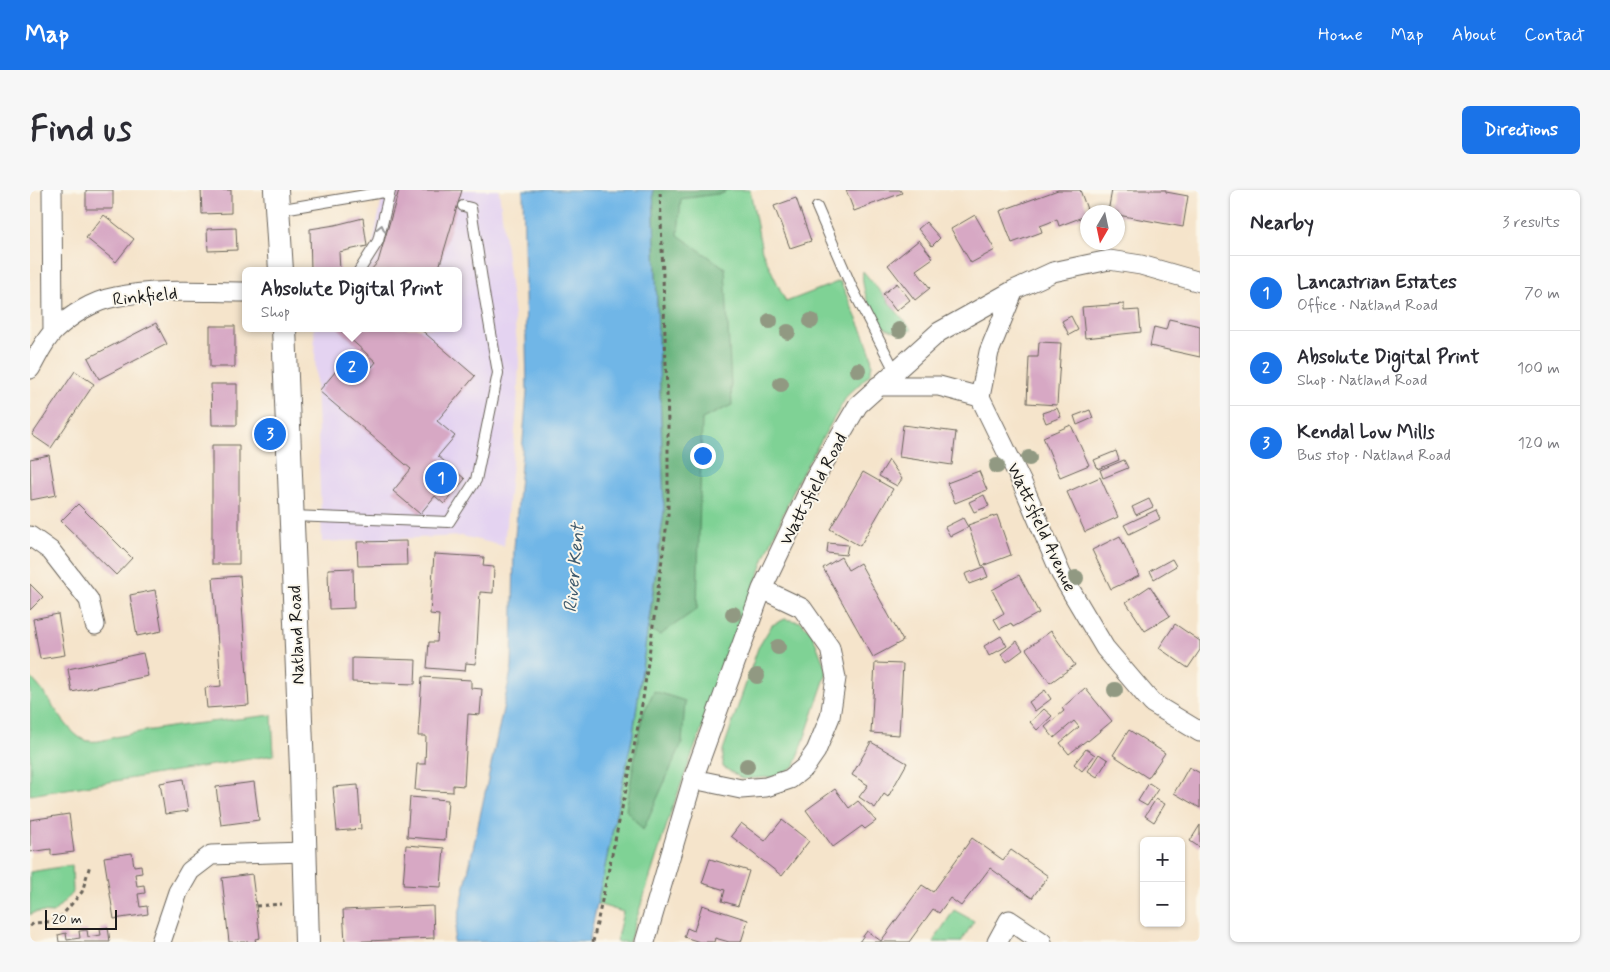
<!DOCTYPE html>
<meta charset="utf-8">
<style>
:root{--surface:#fff;--page:#f7f7f7;--text:#2b2b33;--muted:#7c7c81;--line:#e1e1e2;--accent:#1a73e8}
body{margin:0;font-family:Mynerve,sans-serif;background:var(--page);color:var(--text)}
.controls{position:absolute;right:15px;bottom:15px;display:grid;overflow:hidden;border-radius:8px;box-shadow:0 1px 4px #0004}
.controls button{width:45px;height:45px;display:grid;place-items:center;padding:0;border:0;border-bottom:1px solid var(--line);background:var(--surface);color:var(--text);font:25px sans-serif}
.compass{position:absolute;left:1050px;top:15px;width:45px;height:45px;border-radius:50%;background:var(--surface);box-shadow:0 1px 4px #0004;rotate:189deg}
.scale{position:absolute;left:15px;bottom:12px;width:72px;box-sizing:border-box;padding-left:5px;border:2px solid #1c1c1c;border-top:0;font-size:14px;line-height:18px;white-space:nowrap;color:#1c1c1c;-webkit-text-stroke:4px #fbf7ec;paint-order:stroke}
.you{position:absolute;left:672px;top:265px;width:18px;height:18px;margin:-12px;border:4px solid #fff;border-radius:50%;background:#1a73e8;box-shadow:0 0 0 8px #1a73e833}
.badge{display:grid;place-items:center;width:32px;height:32px;border-radius:50%;background:var(--accent);color:#fff;font-size:16px;font-weight:700}
.pin{position:absolute;translate:-50% -50%;border:2px solid #fff;box-shadow:0 1px 5px #0006}
.popup{position:absolute;left:212px;top:77px;width:220px;height:65px;box-sizing:border-box;display:grid;place-content:center;border-radius:8px;background:var(--surface);filter:drop-shadow(0 1px 4px #0005);font-size:16px;white-space:nowrap;color:var(--muted)}
.popup b{font-size:19px;color:var(--text)}
.popup::after{content:'';position:absolute;left:50%;top:100%;margin-left:-10px;border:10px solid transparent;border-top-color:var(--surface)}
.list{margin:0;padding:0;list-style:none}
h2{display:flex;justify-content:space-between;align-items:center;height:65px;margin:0;padding:0 20px;font-size:21px}
h2 small{font-size:16px;font-weight:400;color:var(--muted)}
.list li{display:grid;grid-template-columns:32px 1fr auto;gap:15px;align-items:center;box-sizing:border-box;height:75px;padding:0 20px;border-top:1px solid var(--line)}
.list b{display:block;font-size:19px;white-space:nowrap}
.list p{margin:0;font-size:16px;white-space:nowrap;color:var(--muted)}
.list em{font-size:16px;font-style:normal;color:var(--muted)}
.map{position:relative;flex:none;width:1170px;height:752px;overflow:hidden;border-radius:8px}
header{display:flex;align-items:center;gap:30px;box-sizing:border-box;height:70px;padding:0 25px;background:var(--accent);color:#fff}
header strong{font-size:24px}
nav{display:flex;gap:28px;margin-inline-start:auto;font-size:18px}
.intro{display:flex;align-items:center;justify-content:space-between;box-sizing:border-box;height:120px;padding:0 30px}
h1{margin:0;font-size:35px}
.button{padding:12px 22px;border-radius:8px;background:var(--accent);color:#fff;font-size:18px;font-weight:700}
main{display:flex;gap:30px;padding:0 30px}
aside{flex:1;background:var(--surface);border-radius:8px;box-shadow:0 1px 4px #0004}
.map>svg:first-child{display:block}
.built{fill:#e4d3f1}
.green{fill:#7fd295;stroke:#4e7758}
.forest{fill:#67b47e;stroke:#42684d}
.water{fill:#70b6e7;stroke:#466982}
.building{fill:#d7a8c4}
.lines{fill:none;stroke-linecap:round;stroke-linejoin:round}
.service-casing{stroke:#686259;stroke-width:12}
.minor-casing{stroke:#686259;stroke-width:21}
.tertiary-casing{stroke:#686259;stroke-width:26}
.path{stroke:#686259;stroke-width:3;stroke-dasharray:4 4;stroke-linecap:butt}
.service{stroke:#fff;stroke-width:10}
.minor{stroke:#fff;stroke-width:19}
.tertiary{stroke:#fff;stroke-width:24}
.tree{fill:#919982}
.oneway{stroke:#999}
.labels{text-anchor:middle;stroke-width:4;stroke-linejoin:round;paint-order:stroke}
.street-label{font-size:18px;fill:#1c1c1c;stroke:#fbf7ec}
.water-label{font-size:19px;font-style:italic;fill:#3e5a6d;stroke:#fbf7ec}
</style>
<header>
<strong>Map</strong>
<nav><a>Home</a><a>Map</a><a>About</a><a>Contact</a></nav>
</header>
<div class="intro"><h1>Find us</h1><a class="button">Directions</a></div>
<main>
<div class="map">
<svg width="1170" height="752" viewBox="0 0 1170 752">
<rect width="100%" height="100%" fill="#fbf7ec"/>
<filter id="ink" filterUnits="userSpaceOnUse"><feTurbulence type="fractalNoise" baseFrequency=".02" numOctaves="2"/><feDisplacementMap in="SourceGraphic" scale="10" xChannelSelector="R" yChannelSelector="G"/><feConvolveMatrix kernelMatrix="1 2 1 2 8 2 1 2 1" color-interpolation-filters="sRGB"/></filter>
<filter id="wash" filterUnits="userSpaceOnUse"><feTurbulence type="fractalNoise" baseFrequency=".0096" numOctaves="4" result="noise"/><feDisplacementMap in="SourceGraphic" scale="20" xChannelSelector="R" yChannelSelector="G"/><feGaussianBlur stdDeviation="1.12" result="paint"/><feColorMatrix in="noise" values="0 0 0 0 0 0 0 0 0 0 0 0 0 0 0 0 0 1.4 0 .05"/><feComposite in="paint" operator="in"/></filter>
<g filter="url(#wash)">
<rect width="100%" height="100%" fill="#f5e4cb"/>
<!-- built -->
<path class="built" d="M354,0H469L489,170L487,221L474,356L432,346L292,352L284,138H428V81H321L341,61Z"/>
<!-- green -->
<path class="green" d="M695,0H720L732,61L756,112L810,91L835,147L841,165L842,175L840,184L817,206L768,290L737,362L641,622L599,752H586L593,722L567,714L603,544L634,321L622,7L694,3Z
M833,81L882,140C872,142 860,143 852,135C841,125 830,95 833,81Z
M755,429L771,432L782,443L797,482L765,576L744,587L713,589L693,577V560L728,458L742,435Z
M0,487C17,502 34,539 52,549C64,555 79,548 90,546C140,535 192,531 242,525L244,565L0,605Z
M42,675L43,702L23,723L5,722L0,725V682Z
M924,720L944,731L931,752H903Z"/>
<!-- forest -->
<path class="forest" d="M623,0H695L694,3L651,9L648,45L695,78L702,215L672,229L667,419L630,445L618,439L634,321Z
M624,501L655,511L652,553L613,640L596,620L612,526Z"/>
<!-- water -->
<path class="water" d="M493,0H623L634,321L603,544L559,752H423L482,477L484,358L497,202Z"/>
<g id="blocks">
<!-- building -->
<path class="building" d="M56,0H83V19H56Z
M171,0H201V23L172,24Z
M369,0H432L408,81H340L348,72Z
M816,0H870L872,3L824,21Z
M1028,0H1050L1058,22V25L1029,36L1027,29L1018,33L1010,36L1012,42L982,53L970,21Z
M1082,0H1136V2L1158,6L1153,37L1088,25V22H1078Z
M766,8L781,51L760,58L744,16Z
M74,25L104,49L86,72L56,48Z
M945,25L965,60L941,73L921,39Z
M333,28L337,56L309,62L310,81H281L280,39L305,35Z
M896,32L910,48L902,56L888,39Z
M206,38L207,60L178,61L177,39Z
M889,50L903,68L886,80L900,98L885,110L858,75Z
M867,93L880,110L866,121L853,104Z
M1094,114V121L1109,120L1111,142L1055,148L1052,117Z
M1041,126L1048,140L1039,145L1032,131Z
M1139,129L1170,136V167L1120,156L1124,137L1136,140Z
M126,133L137,154L69,189L58,168Z
M180,136H205V177H180Z
M308,138H389L445,186L407,231L425,246L408,266L435,289L414,314L405,306L390,324L363,301L381,279L289,201L323,161L342,177L346,172Z
M1009,152L1031,153L1027,215L997,213L999,167H1008Z
M45,181L64,194L21,258L2,245Z
M181,194H207V235H182Z
M1027,218L1031,227L1016,233L1012,223Z
M1060,220L1063,228L1047,235L1044,226Z
M873,235L926,242L922,275L869,267Z
M1041,235L1059,275L1030,287L1013,247Z
M182,255H209V374H182Z
M1086,261L1089,270L1068,279L1064,270Z
M19,265L26,305L1,310L0,269Z
M859,270L872,289L867,296L849,286Z
M1094,270L1098,278L1073,288L1070,280Z
M949,281L957,300L925,313L917,293Z
M833,282L863,299L830,356L800,339Z
M1070,287L1088,327L1055,342L1037,302Z
M954,305L959,316L944,322L939,312Z
M1119,309L1123,317L1106,325L1102,317Z
M48,314L102,368L86,385L31,331Z
M1126,320L1130,329L1099,344L1094,335Z
M967,325L981,365L952,376L938,335Z
M933,328L938,337L920,346L915,337Z
M1090,346L1109,386L1081,399L1062,360Z
M376,351L377,375L328,376L327,352Z
M798,353L818,355L816,365L797,363Z
M404,364L454,367L453,376L464,377L463,403L450,402L446,474L436,473L435,481L397,478L399,452H407L409,425L400,424Z
M811,367L818,380L830,373L873,451L843,467L793,378Z
M1142,369L1146,376L1124,389L1120,381Z
M954,377L958,387L939,394L935,384Z
M323,378L324,418L299,419L298,379Z
M989,385L1009,423L983,437L981,433L970,439L964,429L974,423L962,400Z
M210,386L219,515L177,518L175,498L191,496L183,388Z
M0,394L13,407L0,420Z
M1120,396L1140,426L1115,441L1096,412Z
M125,400L132,441L107,446L100,405Z
M28,424L35,465L10,469L3,429Z
M1145,434L1170,451V460L1158,478L1129,458Z
M1021,441L1045,475L1020,493L996,459Z
M971,446L977,456L959,466L954,456Z
M987,451L993,460L977,472L971,464Z
M113,463L118,486L42,502L38,479Z
M322,468L386,470L385,494L322,492Z
M845,473L873,474L869,545L841,543Z
M392,487L441,490V498L452,499L450,525L438,524L434,596L423,595V602L385,600L387,574H395L396,546H388Z
M1055,498L1082,531L1058,551L1057,550L1039,564L1030,553L1049,537L1044,531L1024,548L1015,537L1034,521L1032,518Z
M1015,500L1021,509L1005,521L999,512Z
M1014,519L1022,526L1007,540L1000,532Z
M1099,540L1135,563L1118,588L1083,565Z
M841,552L877,573L858,607L854,604L845,618L829,607L838,595L822,585Z
M1056,559L1065,565L1052,581L1044,574Z
M1069,564L1078,570L1067,587L1058,581Z
M1159,577L1170,583V618L1144,603Z
M153,589L158,621L135,624L130,593Z
M224,592L229,630L191,635L186,597Z
M1119,593L1128,599L1117,616L1108,611Z
M328,595L331,639L307,641L303,597Z
M805,599L819,618L828,611L846,631L835,639L832,636L803,657L776,620Z
M380,607L418,610L415,650L377,647Z
M1126,609L1135,614L1124,632L1115,626Z
M39,624L44,662L21,665V659L0,662V630Z
M752,630L779,651L752,686L701,646L711,633L735,651Z
M1170,635V655L1169,657L1160,651Z
M942,648L973,670L981,660L1018,686L1002,708L960,678L931,716L920,708L909,723L903,719L879,752H829L837,741L851,751L892,695L903,702Z
M376,655L414,658L411,697L373,695Z
M102,663L104,676L111,675L112,683L105,684L107,696L114,695L115,703L108,704L110,717L117,716L118,724L84,729L74,667Z
M680,669L719,681L708,716L692,711L695,700L672,693Z
M222,684L230,748L225,749L226,752H199L192,688Z
M672,715L718,730L711,752H699L685,748L684,752H670L654,747L657,738L664,741Z
M403,716L404,748L315,752L313,720Z
M78,737L80,752H29L28,745L36,743L37,750L50,748L49,741L57,740L58,747L71,745L70,739Z"/>
</g>
</g>
<g filter="url(#ink)">
<use href="#blocks" fill-opacity="0" stroke="#686259" stroke-width="1"/>
<g class="lines">
<defs>
<path id="service" d="M787,17L822,98L865,181
M247,20L360,1L348,51L329,81
M262,326L419,332L446,290L468,183L455,109L441,18L433,16"/>
<path id="minor" d="M22,0L23,142
M984,100L959,162L950,207L993,295L1031,384L1075,458L1122,513L1170,542
M0,179C7,167 14,150 25,140C41,125 63,111 85,107C127,98 173,102 216,102
M848,196H909L950,207
M0,346L21,361L59,410L65,435
M663,589L711,599L736,597L760,589L775,577L786,561L800,527L806,488L800,458L772,418L732,399
M131,752L148,702L160,681L181,665L274,662
M615,752L663,589L732,399L785,288L828,215L909,142L984,100L1023,82L1079,70L1111,75L1170,92
M967,752L979,730L1012,752"/>
<path id="tertiary" d="M246,0L251,81
M254,138L272,579L277,752"/>
</defs>
<!-- service casing -->
<use href="#service" class="service-casing"/>
<!-- minor casing -->
<use href="#minor" class="minor-casing"/>
<!-- tertiary casing -->
<use href="#tertiary" class="tertiary-casing"/>
<!-- path -->
<path class="path" d="M226,716L252,714
M0,736L4,733L27,731L52,702L60,675
M563,752L597,595L613,509L638,325V232L630,0"/>
<!-- service -->
<use href="#service" class="service"/>
<!-- minor -->
<use href="#minor" class="minor"/>
<!-- tertiary -->
<use href="#tertiary" class="tertiary"/>
</g>
<!-- trees -->
<g class="tree">
<circle cx="740" cy="131" r="8"/>
<circle cx="781" cy="131" r="8"/>
<circle cx="869" cy="140" r="8"/>
<circle cx="758" cy="142" r="8"/>
<circle cx="828" cy="180" r="8"/>
<circle cx="751" cy="194" r="8"/>
<circle cx="999" cy="268" r="8"/>
<circle cx="967" cy="276" r="8"/>
<circle cx="1046" cy="388" r="8"/>
<circle cx="703" cy="424" r="8"/>
<circle cx="748" cy="457" r="8"/>
<circle cx="727" cy="486" r="8"/>
<circle cx="1085" cy="500" r="8"/>
<circle cx="717" cy="576" r="8"/>
</g>
<!-- one-way arrows -->
<defs><path id="oneway-chevron" d="M-2-3.5L2.5 0L-2 3.5" fill="none" stroke-width="1.6" stroke-linecap="round" stroke-linejoin="round" transform="scale(1.25)"/></defs>
<use class="oneway" href="#oneway-chevron" transform="translate(351 38) rotate(-77)"/>
</g>
<g class="labels">
<!-- street labels -->
<g class="street-label">
<text transform="translate(115 106) rotate(-6)" y="6">Rinkfield</text>
<text transform="translate(783 299) rotate(-62)" y="6">Wattsfield Road</text>
<text transform="translate(1012 337) rotate(65)" y="6">Wattsfield Avenue</text>
<text transform="translate(266 445) rotate(-92)" y="6">Natland Road</text>
</g>
<!-- water labels -->
<g class="water-label">
<text transform="translate(543 378) rotate(-85)" y="7">River Kent</text>
</g>
</g>
</svg>
<div class="controls">
<button>+</button>
<button>−</button>
</div>
<svg class="compass" viewBox="-18 -18 36 36"><path d="M0-13l5 13h-10z" fill="#e53935"/><path d="M0 13l5-13h-10z" fill="#7c7c81"/></svg>
<div class="scale">20 m</div>
<div class="you"></div>
<div class="pin badge" style="left:411px;top:288px">1</div>
<div class="pin badge" style="left:322px;top:177px">2</div>
<div class="popup"><b>Absolute Digital Print</b>Shop</div>
<div class="pin badge" style="left:240px;top:244px">3</div>
</div>
<aside>
<h2>Nearby<small>3 results</small></h2>
<ul class="list">
<li><span class="badge">1</span><div><b>Lancastrian Estates</b><p>Office · Natland Road</p></div><em>70 m</em></li>
<li><span class="badge">2</span><div><b>Absolute Digital Print</b><p>Shop · Natland Road</p></div><em>100 m</em></li>
<li><span class="badge">3</span><div><b>Kendal Low Mills</b><p>Bus stop · Natland Road</p></div><em>120 m</em></li>
</ul>
</aside>
</main>
